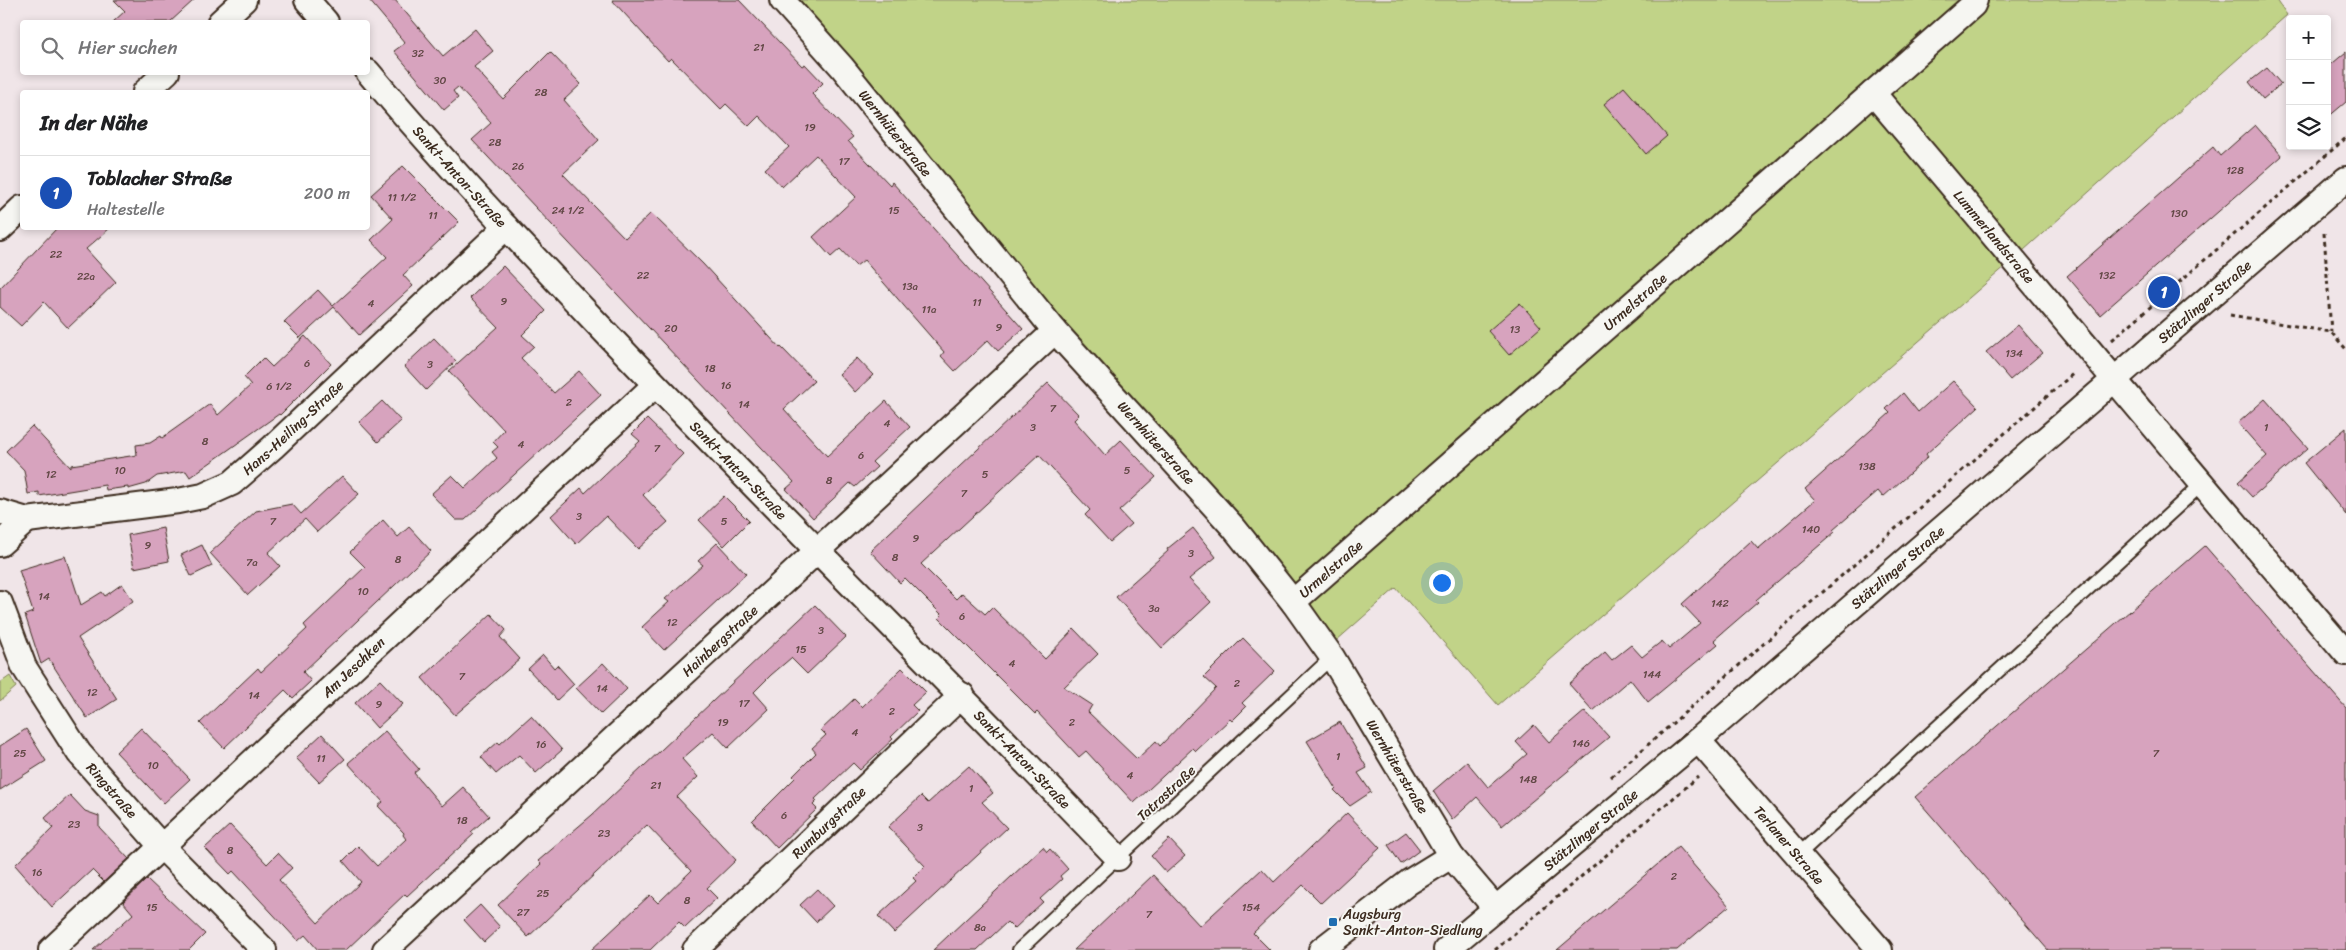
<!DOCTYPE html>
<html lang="de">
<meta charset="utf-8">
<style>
:root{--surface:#fff;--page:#f2f2f2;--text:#202124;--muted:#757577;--line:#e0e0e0;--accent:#1f6fb2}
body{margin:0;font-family:Sriracha,sans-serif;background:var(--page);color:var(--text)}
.controls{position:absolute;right:15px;top:15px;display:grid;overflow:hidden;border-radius:5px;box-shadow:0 2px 8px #0003}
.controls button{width:45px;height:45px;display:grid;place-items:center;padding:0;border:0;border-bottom:1px solid var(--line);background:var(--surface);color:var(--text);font:25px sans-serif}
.you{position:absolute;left:1441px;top:582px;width:18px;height:18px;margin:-12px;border:4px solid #fff;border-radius:50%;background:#1a73e8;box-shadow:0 0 0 8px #1a73e833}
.badge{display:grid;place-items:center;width:32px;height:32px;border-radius:50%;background:var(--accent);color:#fff;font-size:16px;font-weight:700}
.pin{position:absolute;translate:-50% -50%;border:2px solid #fff;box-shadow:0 1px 5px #0006}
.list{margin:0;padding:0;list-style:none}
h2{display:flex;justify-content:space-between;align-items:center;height:65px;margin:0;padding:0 20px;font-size:21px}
h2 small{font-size:16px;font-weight:400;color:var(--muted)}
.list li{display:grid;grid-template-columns:32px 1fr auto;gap:15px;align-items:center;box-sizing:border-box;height:75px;padding:0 20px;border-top:1px solid var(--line)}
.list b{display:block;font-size:19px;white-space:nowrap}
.list p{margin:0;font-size:16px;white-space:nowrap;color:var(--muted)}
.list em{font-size:16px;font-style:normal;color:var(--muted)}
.icon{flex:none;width:28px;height:28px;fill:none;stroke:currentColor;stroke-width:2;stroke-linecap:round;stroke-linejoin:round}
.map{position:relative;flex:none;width:2346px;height:950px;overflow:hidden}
.search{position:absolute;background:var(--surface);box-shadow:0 2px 8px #0003;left:20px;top:20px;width:350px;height:55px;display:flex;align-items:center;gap:12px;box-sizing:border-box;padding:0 18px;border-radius:5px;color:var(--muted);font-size:19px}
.panel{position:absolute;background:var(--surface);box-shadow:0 2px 8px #0003;left:20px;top:90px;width:350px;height:140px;border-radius:5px}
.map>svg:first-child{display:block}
.green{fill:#c1d388;stroke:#7e7e53}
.building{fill:#d7a3be;stroke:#3b2a1e}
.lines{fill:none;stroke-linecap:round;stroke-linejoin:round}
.service-casing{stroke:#3b2a1e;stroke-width:16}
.minor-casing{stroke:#3b2a1e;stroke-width:28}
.path{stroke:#3b2a1e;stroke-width:3;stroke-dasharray:4 4;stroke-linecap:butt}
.service{stroke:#f6f6f2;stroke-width:12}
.minor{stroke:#f6f6f2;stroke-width:24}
.poi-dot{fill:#1f6fb2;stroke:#f6f6f2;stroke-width:2}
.labels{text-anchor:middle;stroke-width:4;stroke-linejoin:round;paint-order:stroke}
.number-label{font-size:11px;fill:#624846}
.street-label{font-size:14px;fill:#3b2a1e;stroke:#f6f6f2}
.poi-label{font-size:14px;fill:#3b2a1e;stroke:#f6f6f2;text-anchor:start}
</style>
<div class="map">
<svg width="2346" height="950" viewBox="0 0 2346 950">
<rect width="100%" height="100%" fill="#f0e5e8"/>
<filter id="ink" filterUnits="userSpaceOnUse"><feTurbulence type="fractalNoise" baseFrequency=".02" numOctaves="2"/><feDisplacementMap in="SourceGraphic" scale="10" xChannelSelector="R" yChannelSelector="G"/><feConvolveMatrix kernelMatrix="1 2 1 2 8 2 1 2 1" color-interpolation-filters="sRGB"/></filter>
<g filter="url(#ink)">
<!-- green -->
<path class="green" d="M798,0H2277L2287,15L2014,259L1498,705L1396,588L1336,641L1244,520L1062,324L824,29Z
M10,676L16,687L0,701V683Z"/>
<!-- building -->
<path class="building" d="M114,0H194L170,22H113L125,11Z
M369,0H395L443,56L475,29L493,51L474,67L503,99L550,52L581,84L564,100L599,140L563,174L625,238L651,213L703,264L780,348L781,347L814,381L784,409L827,456L886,401L910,427L872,462L877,467L855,487L850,483L813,518L786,489L794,482L472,140L491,123L458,87L453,91L458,98L444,110L394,51L405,43Z
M612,0H739L802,66L805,64L823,83L812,94L853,137L848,141L890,185L892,182L1023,329L998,351L988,340L955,371L941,356L944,352L864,260L856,266L840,249L831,257L813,237L856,197L816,155L782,187L765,169L789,147L759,116L749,126L726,104L721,109L671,58L668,61Z
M2346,52V102L2327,118V68Z
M2267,68L2281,84L2263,99L2249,82Z
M1624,87L1667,136L1646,154L1604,104Z
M2255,125L2282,156L2100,315L2067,276L2213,147L2220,156Z
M403,166L459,222L403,275L413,286L359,335L334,307L300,338L284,322L318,290L333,306L387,257L371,240L393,219L371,195Z
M57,228H110L86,249L116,282L68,328L44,302L21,326L0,307V288Z
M503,266L546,311L522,335L534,346L521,358L554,393L579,371L601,395L465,520H456L431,494L452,475L465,488L497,458L492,452L498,447L493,442L504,430L449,371L498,327L470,298Z
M1520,303L1541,327L1509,355L1488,331Z
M2018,325L2042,353L2010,380L1986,352Z
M305,336L331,364L280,415L279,414L190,477L186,471L157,476L146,484L128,489V487L106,490L105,485L39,496V492L28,494L24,470L6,451L32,426L71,468V465L137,455L136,445L150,443L161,436L162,438L210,404L218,415L251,385L244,377L263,358L272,367Z
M434,338L456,361L426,390L404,366Z
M857,358L873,375L855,392L839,374Z
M1953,381L1978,407L1926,454L1928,457L1883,497L1878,491L1833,530L1835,532L1756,600L1758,602L1714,640L1718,644L1648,702L1630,679L1593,711L1569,684L1605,652L1612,660L1631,645L1642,657L1662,641L1669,649L1700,623L1682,604L1751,541L1758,549L1815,500L1805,489L1890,413L1886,409L1903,393L1918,412Z
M1048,383L1079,415L1074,420L1105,455L1121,440L1156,477L1119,511L1131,524L1110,542L1085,515L1090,510L1039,455L921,564L956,599L962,593L985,614L992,607L1045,659L1074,629L1098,654L1064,687L1092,705L1088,712L1137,759L1156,741L1160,746L1216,688L1204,677L1243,638L1275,671L1242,703L1246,707L1232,721L1230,719L1196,751L1193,748L1134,803L1086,751L1079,757L1037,712L1035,714L939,618L942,615L905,578L900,583L870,551Z
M2265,399L2308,448L2252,497L2238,482L2267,456L2238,423Z
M382,401L401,421L378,442L359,422Z
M647,419L683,454L643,495L668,522L638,549L606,516L576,544L551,516L581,488L585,493L640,441L632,434Z
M2346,428V515L2304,463Z
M342,476L359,494L317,532L305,519L268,553L280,566L248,595L210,553L256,511L292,504L301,514Z
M724,496L749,521L724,546L699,520Z
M383,520L398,537L409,527L431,551L303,672L311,681L293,698L285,690L224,748L200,723L258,668L261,672L307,629L304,625L365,567L350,552Z
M163,528L169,561L134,568L128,535Z
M1193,528L1216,557L1189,579L1211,602L1162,648L1116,597L1168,551L1167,549Z
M717,543L746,574L664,650L642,627L669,602L665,599L703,565L698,561Z
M202,545L212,566L191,576L181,555Z
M2205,546L2346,708V950H2048L1915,797Z
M65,556L81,605L102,592L105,596L122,584L133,601L78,638L117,699L87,718L49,659L41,664L25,615L33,612L19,570Z
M815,605L846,637L807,674L791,658L771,675L754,692L769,709L728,748L713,732L682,759L698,777L677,797L736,860L707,888L717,898L685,928L679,922L650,950H591L650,895L658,903L691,871L647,825L528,937L498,905L541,864L538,861L592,815Z
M491,614L506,630L500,637L520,659L455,715L422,678Z
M543,655L554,668L557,665L574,684L557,700L528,669Z
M603,663L627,689L601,714L576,688Z
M902,668L926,692L912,705L918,711L891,737L893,739L860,770L853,763L815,799L817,801L813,805L817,809L777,848L752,821L795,778L793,776L816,753L812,748L826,735L821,730L854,699L862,707Z
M380,680L403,704L377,728L355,703Z
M1585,711L1609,737L1502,826L1477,797L1452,820L1433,791L1467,762L1488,787L1527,754L1516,742L1534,725L1549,742Z
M531,716L562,750L536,773L519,755L496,774L481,757L498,742L500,744Z
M1340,722L1367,768L1358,773L1371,792L1350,806L1334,790L1336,788L1307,741Z
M141,728L190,779L164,803L116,752Z
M26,729L46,761L0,790V746Z
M385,731L419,769L414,773L442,806L463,787L489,816L471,832L474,834L407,896L405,894L346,950H318L305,935L298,941L233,871L230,874L205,848L230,825L267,864L278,853L292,868L279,880L318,923L361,882L343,861L358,846L377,866L406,839L403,835L404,833L378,806L383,802L348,763Z
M322,734L345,759L319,782L296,758Z
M969,766L993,793L982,802L1007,828L894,933L878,916L916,881L913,878L925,866L888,827L921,796L928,803Z
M70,795L85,811L99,816V827L129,859L104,882L92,870L52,907L15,865L53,828L45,818Z
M1347,813L1380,848L1321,903L1303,885L1253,933L1270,950H1074L1153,875L1200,926L1262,869L1274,882Z
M1406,832L1420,850L1401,864L1388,845Z
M1169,839L1185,856L1166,873L1151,856Z
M1043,847L1047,852L1050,849L1068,869L1060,876L1062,879L1040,899L1043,902L1032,912L1014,929L1007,922L977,950H933Z
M1678,847L1729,906L1677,950H1557Z
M147,879L205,934L189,950H93L133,914L123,902Z
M817,889L833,906L816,922L800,905Z
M480,905L500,927L484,942L464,920Z"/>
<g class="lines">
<defs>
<path id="service" d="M1798,855L2201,485
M1019,950L1332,657"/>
<g id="minor">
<path d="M307,0L326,22"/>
<path id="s1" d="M782,0L842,67L1055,331L1234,528L1293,602L1332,657L1451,856L1496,909"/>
<path d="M220,22L244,0"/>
<path id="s2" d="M368,72C438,156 513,235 588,314C762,498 943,675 1118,858"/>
<path d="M145,92L167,72"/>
<path id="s3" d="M1873,93C2031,279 2187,468 2346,653"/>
<path d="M0,229L22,208"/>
<path id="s4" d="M0,512L27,520L178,501L203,496L232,483L273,447L506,227"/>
<path d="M0,544L27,520"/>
<path id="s5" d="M1293,602L1973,5L1975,0"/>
<path id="s6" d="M0,603L24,667L79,753L162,847L264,950"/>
<path id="s7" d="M1698,740L1880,950"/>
<path id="s8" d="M51,950L655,385"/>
<path id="s9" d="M385,950L1055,331"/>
<path id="s10" d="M695,950L962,695"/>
<path d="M1321,950L1409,882L1451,856"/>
<path id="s11" d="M1446,950L1698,740L2346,179"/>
</g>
</defs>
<!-- service casing -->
<use href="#service" class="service-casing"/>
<!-- minor casing -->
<use href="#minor" class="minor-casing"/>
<!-- path -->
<path class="path" d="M2324,233L2331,332
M2230,315L2331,332L2346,349
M2112,340L2346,138
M1611,777L2075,372
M1495,950L1698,777"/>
<!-- service -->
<use href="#service" class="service"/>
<!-- minor -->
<use href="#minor" class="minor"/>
</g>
</g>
<!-- markers -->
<rect class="poi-dot" x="1328" y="917" width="10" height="10" rx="2.5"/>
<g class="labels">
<!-- number labels -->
<g class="number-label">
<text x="759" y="51">21</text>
<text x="418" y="57">32</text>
<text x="440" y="84">30</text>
<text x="541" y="96">28</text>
<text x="810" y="131">19</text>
<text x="495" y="146">28</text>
<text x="844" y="165">17</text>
<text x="518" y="170">26</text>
<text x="2235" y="174">128</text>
<text x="402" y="201">11 1/2</text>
<text x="568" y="214">24 1/2</text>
<text x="894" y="214">15</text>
<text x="2179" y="217">130</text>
<text x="433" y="219">11</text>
<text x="56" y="258">22</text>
<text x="643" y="279">22</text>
<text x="2107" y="279">132</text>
<text x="86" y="280">22a</text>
<text x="910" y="290">13a</text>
<text x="504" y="305">9</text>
<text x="977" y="306">11</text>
<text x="371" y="307">4</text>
<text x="929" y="313">11a</text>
<text x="999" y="331">9</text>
<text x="671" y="332">20</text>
<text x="1515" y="333">13</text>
<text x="2014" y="357">134</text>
<text x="307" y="367">6</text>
<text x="430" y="368">3</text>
<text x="710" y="372">18</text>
<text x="726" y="389">16</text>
<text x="279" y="390">6 1/2</text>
<text x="569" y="406">2</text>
<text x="744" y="408">14</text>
<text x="1053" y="412">7</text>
<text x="887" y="427">4</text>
<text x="1033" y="431">3</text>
<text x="2266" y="431">1</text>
<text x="205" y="445">8</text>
<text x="521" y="448">4</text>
<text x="657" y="452">7</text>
<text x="861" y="459">6</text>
<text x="1867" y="470">138</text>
<text x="120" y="474">10</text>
<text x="1127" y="474">5</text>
<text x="51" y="478">12</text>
<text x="985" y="478">5</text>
<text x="829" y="484">8</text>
<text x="964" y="497">7</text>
<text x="579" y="520">3</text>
<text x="273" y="525">7</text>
<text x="724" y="525">5</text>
<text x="1811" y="533">140</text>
<text x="916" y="542">9</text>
<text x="148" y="549">9</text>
<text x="1191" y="557">3</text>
<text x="895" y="561">8</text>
<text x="398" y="563">8</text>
<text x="252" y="566">7a</text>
<text x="363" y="595">10</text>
<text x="44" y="600">14</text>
<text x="1720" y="607">142</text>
<text x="1154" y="612">3a</text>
<text x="962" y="620">6</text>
<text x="672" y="626">12</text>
<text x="821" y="634">3</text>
<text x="801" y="653">15</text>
<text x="1012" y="667">4</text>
<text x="1652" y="678">144</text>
<text x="462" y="680">7</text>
<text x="1237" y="687">2</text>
<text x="602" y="692">14</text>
<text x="92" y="696">12</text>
<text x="254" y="699">14</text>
<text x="744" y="707">17</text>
<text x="379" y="708">9</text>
<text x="892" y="715">2</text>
<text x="723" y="726">19</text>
<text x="1072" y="726">2</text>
<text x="855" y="736">4</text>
<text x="1581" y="747">146</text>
<text x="541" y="748">16</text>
<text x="20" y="757">25</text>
<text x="2156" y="757">7</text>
<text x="1338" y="760">1</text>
<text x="321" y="762">11</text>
<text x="153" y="769">10</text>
<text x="1130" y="779">4</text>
<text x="1528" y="783">148</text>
<text x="656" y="789">21</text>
<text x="971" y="792">1</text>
<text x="784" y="819">6</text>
<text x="462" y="824">18</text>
<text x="74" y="828">23</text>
<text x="920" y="831">3</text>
<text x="604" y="837">23</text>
<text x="230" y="854">8</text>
<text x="37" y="876">16</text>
<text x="1674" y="880">2</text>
<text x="543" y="897">25</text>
<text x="687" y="904">8</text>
<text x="152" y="911">15</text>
<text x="1251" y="911">154</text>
<text x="523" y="916">27</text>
<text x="1149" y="918">7</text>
<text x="980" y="931">8a</text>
</g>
<!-- street labels -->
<g class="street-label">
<text dy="5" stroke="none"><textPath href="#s1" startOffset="175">Wernhüterstraße</textPath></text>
<text dy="5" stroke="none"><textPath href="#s2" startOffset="139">Sankt-Anton-Straße</textPath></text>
<text dy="5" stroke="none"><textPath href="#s3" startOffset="188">Lummerlandstraße</textPath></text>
<text dy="5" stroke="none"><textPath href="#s5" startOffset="455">Urmelstraße</textPath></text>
<text dy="5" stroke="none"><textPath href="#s11" startOffset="998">Stätzlinger Straße</textPath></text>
<text dy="5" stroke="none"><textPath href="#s4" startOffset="320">Hans-Heiling-Straße</textPath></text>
<text dy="5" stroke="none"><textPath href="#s1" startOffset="580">Wernhüterstraße</textPath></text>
<text dy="5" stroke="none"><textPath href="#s2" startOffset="544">Sankt-Anton-Straße</textPath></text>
<text dy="5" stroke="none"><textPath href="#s11" startOffset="592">Stätzlinger Straße</textPath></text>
<text dy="5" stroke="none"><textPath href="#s5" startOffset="50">Urmelstraße</textPath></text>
<text dy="5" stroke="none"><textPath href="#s9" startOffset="456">Hainbergstraße</textPath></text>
<text dy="5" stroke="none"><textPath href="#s8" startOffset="414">Am Jeschken</textPath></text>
<text dy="5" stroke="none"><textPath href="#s2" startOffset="949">Sankt-Anton-Straße</textPath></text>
<text dy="5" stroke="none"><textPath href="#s1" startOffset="985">Wernhüterstraße</textPath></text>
<text dy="5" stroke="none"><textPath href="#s6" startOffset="220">Ringstraße</textPath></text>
<text transform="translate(1166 793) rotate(-43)" y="5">Tatrastraße</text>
<text dy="5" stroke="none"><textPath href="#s10" startOffset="185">Rumburgstraße</textPath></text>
<text dy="5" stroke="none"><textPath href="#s11" startOffset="188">Stätzlinger Straße</textPath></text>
<text dy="5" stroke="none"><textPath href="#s7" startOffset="139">Terlaner Straße</textPath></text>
</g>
<!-- poi labels -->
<g class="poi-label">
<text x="1343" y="919">Augsburg<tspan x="1343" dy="16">Sankt-Anton-Siedlung</tspan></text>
</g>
</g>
</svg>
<div class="controls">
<button>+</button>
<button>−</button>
<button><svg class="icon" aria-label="layers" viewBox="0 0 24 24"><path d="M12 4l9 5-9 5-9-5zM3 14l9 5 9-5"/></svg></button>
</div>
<div class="you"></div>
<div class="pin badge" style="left:2164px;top:292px;background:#1a4fb4">1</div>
<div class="search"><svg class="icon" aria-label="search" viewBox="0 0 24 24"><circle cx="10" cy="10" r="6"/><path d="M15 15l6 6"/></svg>Hier suchen</div>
<section class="panel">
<h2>In der Nähe<small></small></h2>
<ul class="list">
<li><span class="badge" style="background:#1a4fb4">1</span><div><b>Toblacher Straße</b><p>Haltestelle</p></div><em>200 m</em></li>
</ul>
</section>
</div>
